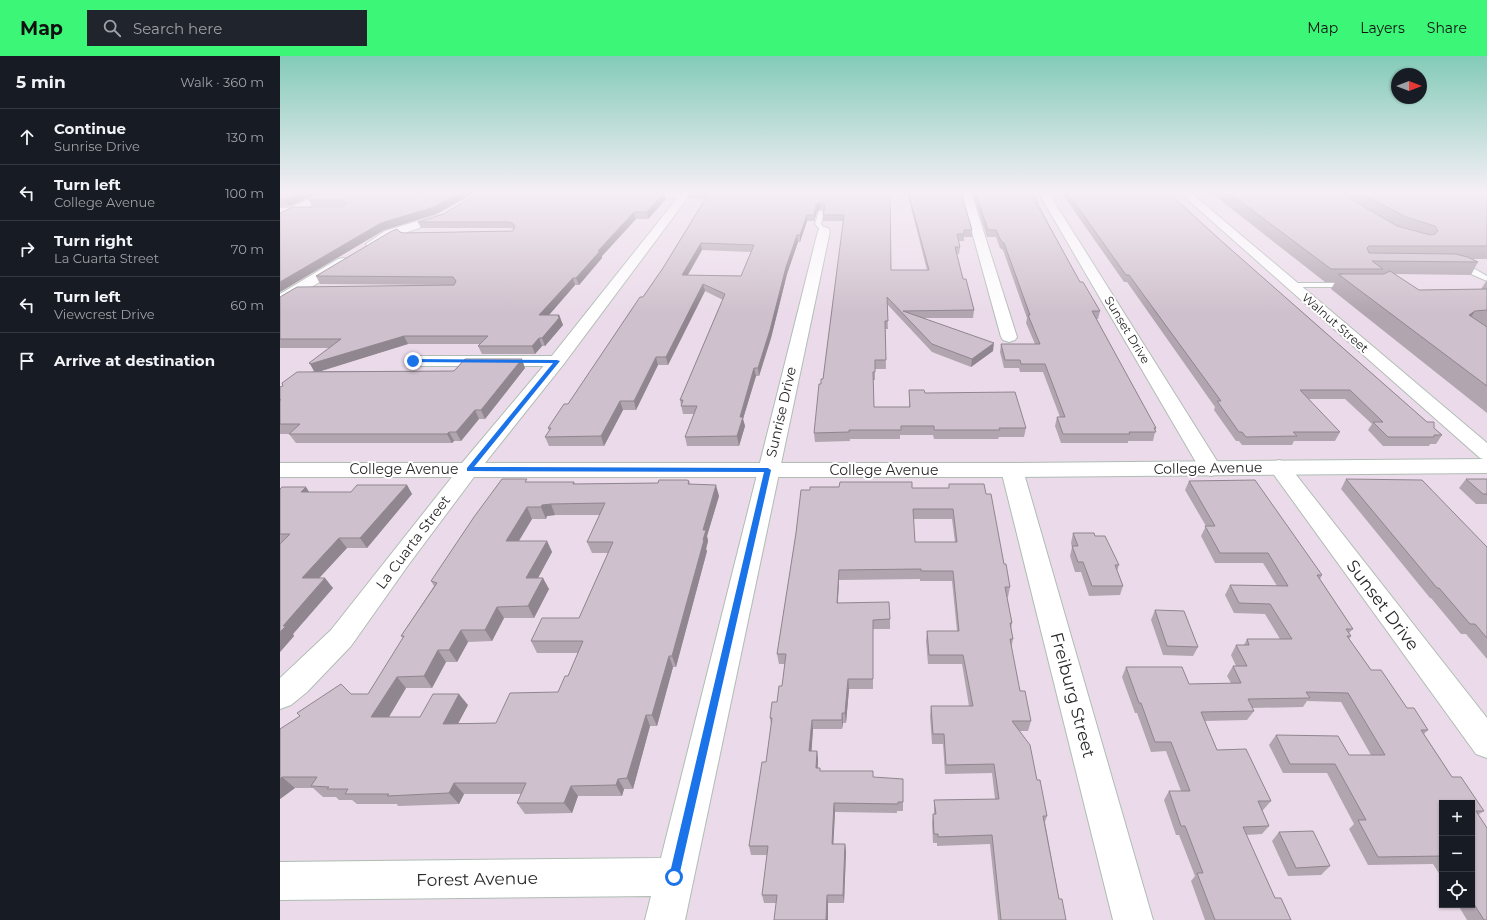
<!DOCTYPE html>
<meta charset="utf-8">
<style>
:root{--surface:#171b24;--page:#20242c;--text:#f1f3f6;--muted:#9ea1a6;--line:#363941;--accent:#3cf777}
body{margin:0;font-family:Montserrat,sans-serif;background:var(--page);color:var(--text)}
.controls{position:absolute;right:12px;bottom:12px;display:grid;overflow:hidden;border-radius:0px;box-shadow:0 1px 3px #0004}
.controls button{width:36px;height:36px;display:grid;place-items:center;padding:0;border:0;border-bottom:1px solid var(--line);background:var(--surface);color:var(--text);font:20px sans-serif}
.compass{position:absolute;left:1111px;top:12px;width:36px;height:36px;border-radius:50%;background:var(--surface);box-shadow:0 1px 3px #0004;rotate:90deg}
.stop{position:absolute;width:12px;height:12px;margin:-9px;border:3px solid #1a73e8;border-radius:50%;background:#fff}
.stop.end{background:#1a73e8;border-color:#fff;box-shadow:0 1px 4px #0008}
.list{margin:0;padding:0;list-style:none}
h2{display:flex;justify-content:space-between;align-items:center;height:52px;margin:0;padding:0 16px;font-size:17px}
h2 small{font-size:13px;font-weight:400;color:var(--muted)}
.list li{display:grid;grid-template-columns:26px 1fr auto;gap:12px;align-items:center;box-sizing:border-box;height:56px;padding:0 16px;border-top:1px solid var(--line)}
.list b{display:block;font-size:15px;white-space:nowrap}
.list p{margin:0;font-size:13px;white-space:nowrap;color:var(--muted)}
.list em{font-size:13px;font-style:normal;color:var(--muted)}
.icon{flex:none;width:22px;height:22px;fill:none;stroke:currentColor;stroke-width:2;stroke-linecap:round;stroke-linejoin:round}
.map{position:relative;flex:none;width:1207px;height:864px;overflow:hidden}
header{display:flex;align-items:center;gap:24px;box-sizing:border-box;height:56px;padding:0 20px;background:var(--accent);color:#111}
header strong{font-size:19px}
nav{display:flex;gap:22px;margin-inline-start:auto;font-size:14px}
.search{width:280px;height:36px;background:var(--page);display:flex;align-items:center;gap:10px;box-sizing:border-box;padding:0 14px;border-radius:0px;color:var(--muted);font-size:15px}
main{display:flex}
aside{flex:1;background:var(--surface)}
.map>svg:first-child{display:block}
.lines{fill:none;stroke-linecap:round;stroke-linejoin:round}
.service-casing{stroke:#afbdb3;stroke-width:2}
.minor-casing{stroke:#afbdb3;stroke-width:2}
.tertiary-casing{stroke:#afbdb3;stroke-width:2}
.service{fill:#fff;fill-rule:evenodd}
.minor{fill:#fff;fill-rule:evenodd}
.tertiary{fill:#fff;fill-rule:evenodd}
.wall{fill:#b1a5af;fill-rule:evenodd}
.shaded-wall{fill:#90868f}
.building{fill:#cec0cc;stroke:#90868f;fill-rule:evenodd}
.route{fill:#1a73e8}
.labels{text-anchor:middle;stroke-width:4;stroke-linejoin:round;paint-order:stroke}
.far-street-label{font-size:12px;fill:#292929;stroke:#fff}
.street-label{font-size:14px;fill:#292929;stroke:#fff}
.near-street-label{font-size:17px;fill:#292929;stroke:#fff}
</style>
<header>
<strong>Map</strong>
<div class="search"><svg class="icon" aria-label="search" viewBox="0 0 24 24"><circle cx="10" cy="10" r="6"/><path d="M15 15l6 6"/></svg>Search here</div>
<nav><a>Map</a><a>Layers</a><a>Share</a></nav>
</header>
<main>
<aside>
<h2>5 min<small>Walk · 360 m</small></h2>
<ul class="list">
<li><svg class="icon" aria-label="ahead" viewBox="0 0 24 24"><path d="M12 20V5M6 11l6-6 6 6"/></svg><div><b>Continue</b><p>Sunrise Drive</p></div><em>130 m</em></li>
<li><svg class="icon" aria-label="left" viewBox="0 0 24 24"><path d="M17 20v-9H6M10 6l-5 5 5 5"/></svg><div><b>Turn left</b><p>College Avenue</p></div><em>100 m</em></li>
<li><svg class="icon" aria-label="right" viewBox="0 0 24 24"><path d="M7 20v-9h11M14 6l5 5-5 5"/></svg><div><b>Turn right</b><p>La Cuarta Street</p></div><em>70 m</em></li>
<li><svg class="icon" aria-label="left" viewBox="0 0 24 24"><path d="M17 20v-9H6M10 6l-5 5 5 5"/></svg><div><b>Turn left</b><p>Viewcrest Drive</p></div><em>60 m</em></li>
<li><svg class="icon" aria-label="arrive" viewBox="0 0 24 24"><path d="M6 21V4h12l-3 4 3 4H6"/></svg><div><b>Arrive at destination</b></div></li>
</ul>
</aside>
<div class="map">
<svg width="1207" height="864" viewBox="0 0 1207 864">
<rect width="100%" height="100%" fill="#ebdbea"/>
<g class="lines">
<defs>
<path id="service" d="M0,152H15L18,154L15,156H0Z
M539,155L544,156L541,168L547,175L546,176H542L535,168Z
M1175,207L1186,208L1207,220V225L1175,211Z
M1008,227H1070L1074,229L1070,231H1008Z"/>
<path id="minor" d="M45,136H58L57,138L0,163V156Z
M197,136H209L165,163L113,181L96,191H88L86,188L105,175L157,159Z
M355,136H405L410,139L405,142L351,141L350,139L351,137Z
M681,136H691L737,281L735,284L729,286L723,284L721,281Z
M758,136H768L942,413L939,418L931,420L923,418L920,413Z
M899,136H910L1207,387V404L1200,402Z
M544,171L548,172L550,175L405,864H365L371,840L0,844V806L381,802L538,175L540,172Z
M63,202L68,203L70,206L68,209L5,247L0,248V238L58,203Z
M133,300H277L283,301L285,305L283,309L277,310H133L127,309L125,305L127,301Z
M999,404L1006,406L1207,662V702L1196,698L992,416L988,411L992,406Z
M732,407L740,409L743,414L873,864H833L721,414L724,409Z"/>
<path id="tertiary" d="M402,136H412L283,309L205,407H732L1207,403V417L732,421H194L129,508L71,590L27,636L11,649L0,653V622L51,574L172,421H0V407H182L271,301Z"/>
</defs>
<!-- service casing -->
<use href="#service" class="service-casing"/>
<!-- minor casing -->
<use href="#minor" class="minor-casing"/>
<!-- tertiary casing -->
<use href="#tertiary" class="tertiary-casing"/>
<!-- service -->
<use href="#service" class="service"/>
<!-- minor -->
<use href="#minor" class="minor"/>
<!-- tertiary -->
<use href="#tertiary" class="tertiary"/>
</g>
<!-- wall -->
<path class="wall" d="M0,136H42L9,150L0,151Z
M49,136H195L156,158L104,174L0,236V157L62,151L63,150H32L29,144Z
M200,136H311H309L386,143L368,163H356L322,200V202L299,229H295L269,259H279L283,269L265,290H262L255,298H202L198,290L200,288H128L40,315H174L245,312L205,363H199L181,385H174L172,387H16L9,378H0V344H1L3,330L34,315L50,292H0V241L174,229L40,228L36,220L120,176L124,177L233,175L234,173L230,172H141L138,166L163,158Z
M408,136H610L611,214H647L627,136H681L692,174V181H684V185H678L680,191L679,198H677L683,223L694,254L693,262H644L713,295L691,311L652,296L607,248L608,273H605L606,313H595V324H593L594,351H629V334L645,337L746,372L744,381H719L718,383H654L653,379H620V383H570V385L535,386L534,377L541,328L543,323L564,165H543V159L544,155L540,153L537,156L534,165H527L520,186H518L507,218L491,282L479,320H476L465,356L463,363L465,370L459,390H407L405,381L414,358H403L400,344L443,244L425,235L388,309H378L356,354H343L324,390H269L265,381L269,375L268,372L288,348L363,241L383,212L425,143L409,142ZM422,194L471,196L461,220L408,219Z
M692,136H751L758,146V148L800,226L820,255L818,263H816L876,372L873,385H848V387H781L775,370L777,361H780L763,316H740L739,312H724L720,296L721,288H755L746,267L747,262L723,194L720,192L716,181H707Z
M781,136H888L938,182L1162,379L1156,388H1150L1149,390H1103L1088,374L1092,368L1065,343H1028L1060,376L1055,385H1014L1012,389H962L959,385H956L934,354L935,351L847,226H844Z
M930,136H1207V203H1192L1198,206L1191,219L1115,218L1139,234L1201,233L1207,224V357L1051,233L1055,226H1045Z
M1066,423L1207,491V603L1186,578H1181L1151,542H1150L1061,433Z
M1186,423H1207V448H1196L1179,432Z
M409,425L410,428L439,440L427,480L428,485L426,493L427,495L396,611H393L377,670H370L353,733H344L342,740H298L292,757L245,758L237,747L241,738H184L179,748L118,750L117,748H77L72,744H59L56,741H43L33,732H15L0,743V673L71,638H88L123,582L121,580L154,530L151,525L248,426H294L295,428L378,427ZM275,459H320L307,486L312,497H328L299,562L251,585L257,597H298L288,620L278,636L216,667H178L188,649L140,661H108L126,632H152L166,606H177L188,586L212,585L224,562H254L269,533L258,522L272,496L267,485H239L252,463H266L267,460Z
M909,425L1042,519L1040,523L1073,573L1069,577L1071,580L1069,583L1091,614L1127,652L1148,674L1144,678L1172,721L1204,755L1198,759L1207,864H1187L1178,849H1192V747H1162V822L1153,808L1088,809L1069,773L1074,768L1047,717H1003L989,689L996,679L1069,699H1091L1061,646L1027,645L1023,651L972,652L974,655L967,664L925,665L937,694L991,745L983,754H982L989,770L982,778L966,779L995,842L1011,864H925L911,825L915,820L899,779H896L884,744L889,735H901L886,695L871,696L857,657H855L842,621L846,611L909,628L951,627L947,620L953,610H956L951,599L956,589H964L967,583H1000L985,558L954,557L945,539L950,529L997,530L983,507H935L921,480L926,470L905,434Z
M669,428L706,438L730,531L728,541H727L732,567L731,573L733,583L731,593L740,635L751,665L748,675H739L757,724L767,760L765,766L779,843L786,864H718L710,788L657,790V787H653L652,767L653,758H654V744L715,743L712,717L665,718L663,688H652L650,660L651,650H689L682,608H648L646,585L647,575H677L672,525H640V523L559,524L558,547L610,563V573H593V633H569L566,667H563L562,673H533L531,695H537L538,704V712H540V715L593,721L623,746V755H617V757L555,756L553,788H565L566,796L564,847H484L482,839L487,799H471L469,790L486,706L491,669L490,662L497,646L502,630L505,608H499L497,598L516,477L632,432H669ZM633,463H672L675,486H635Z
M127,429L132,438L87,492H67L39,522L53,532L13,578L14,580L0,596V433L26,431L29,436H71Z
M793,477L815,480L839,509L837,515L843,530L840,539L809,540L801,516H795L790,500L792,491L791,487Z
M875,554L918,591L913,600L883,599L871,564Z
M999,776L1050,810L1041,819L1008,820L992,785Z"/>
<!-- shaded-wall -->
<path class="shaded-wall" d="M25,136H42L9,150L5,144Z
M134,136H144L137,140L134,138Z
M182,136H195L156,158L104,174L0,236V226L101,167Z
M384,137L386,143L368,163L367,156Z
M540,146V153L537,156L534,165V159L536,149Z
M354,156L356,163L322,200V202L299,229L296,222L318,195Z
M527,159V165L520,186V179Z
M517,179L518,186L507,218L491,282L479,320L478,312L506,211Z
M421,187L422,194L403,227L402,219Z
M293,222L295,229L262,267L259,259Z
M423,228L425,235L388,309L386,301Z
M1195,255L1185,270L1189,259Z
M279,259L283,269L265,290L262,282Z
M124,280L128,288L35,317L30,308Z
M259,282L262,290L255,298L252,290Z
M714,287L713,295L691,311L692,303Z
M376,301L378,309L356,354L354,345Z
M242,303L245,312L205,363L201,354Z
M474,312L476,320L463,363L465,370L459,390L457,380L460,361Z
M340,345L343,354L324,390L321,380Z
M195,354L199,363L181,385L176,376Z
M169,376L174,385L172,387L167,378Z
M127,429L132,438L87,492L80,482Z
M436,429L439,440L427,480L428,485L426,493L427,495L396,611L392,600L423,484V474Z
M26,431L32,441L21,436Z
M271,448L275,459L267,460L266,463L261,451L262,449Z
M247,451L252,463L232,496L226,485Z
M59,482L67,492L30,532L22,522Z
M267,485L272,496L252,533L246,522Z
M559,514V524L557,557V547Z
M45,522L53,532L13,578L14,580L0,596V576L3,570Z
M263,522L269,533L254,562L248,550Z
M217,551L224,562L212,585L205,574Z
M181,574L188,586L177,606L169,594Z
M158,594L166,606L152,632L144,620Z
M389,600L393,611L377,670L372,659Z
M117,621L126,632L102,673L91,661Z
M568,623L569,633L566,667L565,657Z
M179,638L188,649L172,679L163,668Z
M562,657L563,667L562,673Z
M366,659L370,670L353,733L347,722Z
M532,664L533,673L531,704L529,695Z
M537,695L538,704L537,721L536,712Z
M2,721L15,732L0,743V723Z
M338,723L344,733L342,740L336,729Z
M174,727L184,738L179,748L169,737Z
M291,730L298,740L292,757L284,747Z
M554,747L555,756L553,796L552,788Z
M565,788L566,796L564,847L563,839Z
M547,839L548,847V864H546Z"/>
<!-- building -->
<path class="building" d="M0,136H25L5,144H0Z
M49,136H134V138H140L144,136H182L154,151L101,167L0,226V157L13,151H62L66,147L62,144H29Z
M200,136H308L384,137L367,156H354L318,195H320L296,222H293L259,259H279L278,261H280L262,282H259L252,290H198L208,280H124L30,308L29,307L61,283H0V241L17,231L174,229L176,225L173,221L36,220L110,176L117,173L120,176L124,177L233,175L235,170L232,167L228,166H138L163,158Z
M408,136H610L611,214H649L628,136H681L692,174H684V178H677L680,191H675L683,223H686L694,254L623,255L714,287L692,303L652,288L607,241L608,265H605L606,304H595V316H593L594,351H630L629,334H644L645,337L735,336L746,372H719L720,374H654V370H621V374H569V376L534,377L539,328H541V323H543L564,159H543L545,149L540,146L536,149L534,159H527L520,179H517L506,211L490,274L478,312H474L460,361H463L457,380L405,381L417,350H401L403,344H400L445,238L423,228L386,301H376L354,345H340L321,380L265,381L271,372H268L284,348H288L360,241H363L383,212L429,137ZM421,187L474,189L461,220L402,219Z
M695,136H751L758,146H756L800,226H803L820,255H812L876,372H874L876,376H849L850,378H783L777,361H785L765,308H741L740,304H725L721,288H760L748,259H750L724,187L721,185L716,174H708Z
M787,136H888L938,182L1147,366H1154V372L1162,379H1154V381H1108L1093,366H1103L1070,334H1020L1060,376H1013L1017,380L966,381L962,376H959L937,345H941L849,219H846Z
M948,136H1059L1117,170L1150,179L1155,178L1158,175L1155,170L1126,161L1079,136H1207V190H1089L1087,192L1089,197L1175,198L1188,201L1198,206L1092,205L1103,213H1051Z
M1110,215L1139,234L1207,233V254L1195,255L1189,259L1207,271V330L1058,218H1062H1061H1104Z
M185,303H242L201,354H195L176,376H169L167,378H9L20,368H0V344H1L0,343V331L3,330L2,327L17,316L174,315Z
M222,423H247L245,426H294L293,428L378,427L379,424H407L409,425L408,428L436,429L423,474H426L423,484H424L392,600H389L372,659H366L347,722L338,723L336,729L291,730L284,747H237L246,727H174L169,737L107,740L109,738H65L68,733H47L49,731L31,730L37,721H2L0,723V673L20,660L17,657L61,628L71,638H88L124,580H121L157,527L151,525L194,461ZM325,447L307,486H333L299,562H262L251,585H303L288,620H285L278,636L230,637L216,667L163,668L179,638H153L140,661H91L117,621L144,620L158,594H169L181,574H205L217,551L248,550L263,522H246L267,485H226L247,451H261L262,449L271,448Z
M1066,423L1142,424L1207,491V582L1195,568H1190L1159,532H1157Z
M1186,423H1207V438H1203Z
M975,424L1042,519H1037L1073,573H1066L1071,580H1067L1091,614H1101L1127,652H1134L1148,674H1141L1172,721H1181L1204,755H1196L1207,772V864H1204L1192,845V747H1162V800L1098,801L1078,764H1086L1055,708H1010L996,679L1058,680L1069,699H1105L1068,637L1026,636L1030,642L968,643L974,655L921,656L937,694L966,693L991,745H978L989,770L963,771L995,842H1001L1011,864H935L917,817H923L905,770H901L889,735H910L891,686H875L861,647H859L846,611H902L909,628L961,627L953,610H967L956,589H969L967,583H1012L990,548L959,547L950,529L1008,530L988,497H940L925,470H935L909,425Z
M560,426H632V432H669V428H704L706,438H711L724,508H726L730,531H725L732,567H730L733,583H730L740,635H745L751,665H732L750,689L757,724H760L767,760H763L779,843H782L786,864H721L712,779L658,781V778H654L653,758H656L654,744L719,743L714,708L666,709L664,678H653L651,650H693L683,599H649L647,575H679L673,515H641V513L559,514L557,547L609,546L610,563L593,564V623H568L565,657H562V664H532L529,695H537L536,712H540V715H593V721L623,723V746H618V748L554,747L552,788H565L563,839H547L546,864H494L497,839H482L488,790H469L482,706H486L492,662H490L492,646H497L499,630H502L506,598H497L516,477L521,434H530V431H559ZM633,453H673L677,486H635Z
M77,429H127L80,482H59L22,522H45L3,570H6L0,576V488L10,478H0V433L2,431H26L21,436H71Z
M793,477H814L815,480H825L839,509H835L843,530H812L803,506H798L792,490H798Z
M875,554L904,555L918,591L887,590Z
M1033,775L1050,810L1016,812L999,776Z"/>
<!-- sky -->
<linearGradient id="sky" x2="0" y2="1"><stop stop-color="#83cbb8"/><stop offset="0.53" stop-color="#f6eff6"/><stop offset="1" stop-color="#f6eff6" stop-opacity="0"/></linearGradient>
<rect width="1207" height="257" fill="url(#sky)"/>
<!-- route -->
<path class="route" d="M133,303L277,304L280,305L194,411L488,412L491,414L398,825L394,826L390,825L389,821L484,416L187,415V412L273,307L131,306V304Z"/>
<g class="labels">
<!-- far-street labels -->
<g class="far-street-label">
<text transform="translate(1055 267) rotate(41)" y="4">Walnut Street</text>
<text transform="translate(847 274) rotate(59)" y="4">Sunset Drive</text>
</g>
<!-- street labels -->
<g class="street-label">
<text transform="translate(501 356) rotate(-77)" y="5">Sunrise Drive</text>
<text transform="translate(928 412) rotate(-1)" y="5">College Avenue</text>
<text x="124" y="418">College Avenue</text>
<text x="604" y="419">College Avenue</text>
<text transform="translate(133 486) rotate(-53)" y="5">La Cuarta Street</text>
</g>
<!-- near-street labels -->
<g class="near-street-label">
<text transform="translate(1103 549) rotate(53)" y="6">Sunset Drive</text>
<text transform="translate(793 639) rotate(75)" y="6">Freiburg Street</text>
<text transform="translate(197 823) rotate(-1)" y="6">Forest Avenue</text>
</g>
</g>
</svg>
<div class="controls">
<button>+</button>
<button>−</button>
<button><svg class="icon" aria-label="locate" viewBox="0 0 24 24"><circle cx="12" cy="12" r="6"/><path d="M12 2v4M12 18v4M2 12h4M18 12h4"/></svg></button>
</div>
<svg class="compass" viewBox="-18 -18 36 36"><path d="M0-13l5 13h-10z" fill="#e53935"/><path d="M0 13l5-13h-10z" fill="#9ea1a6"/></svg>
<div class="stop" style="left:394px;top:821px"></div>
<div class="stop end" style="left:133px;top:305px"></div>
</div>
</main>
